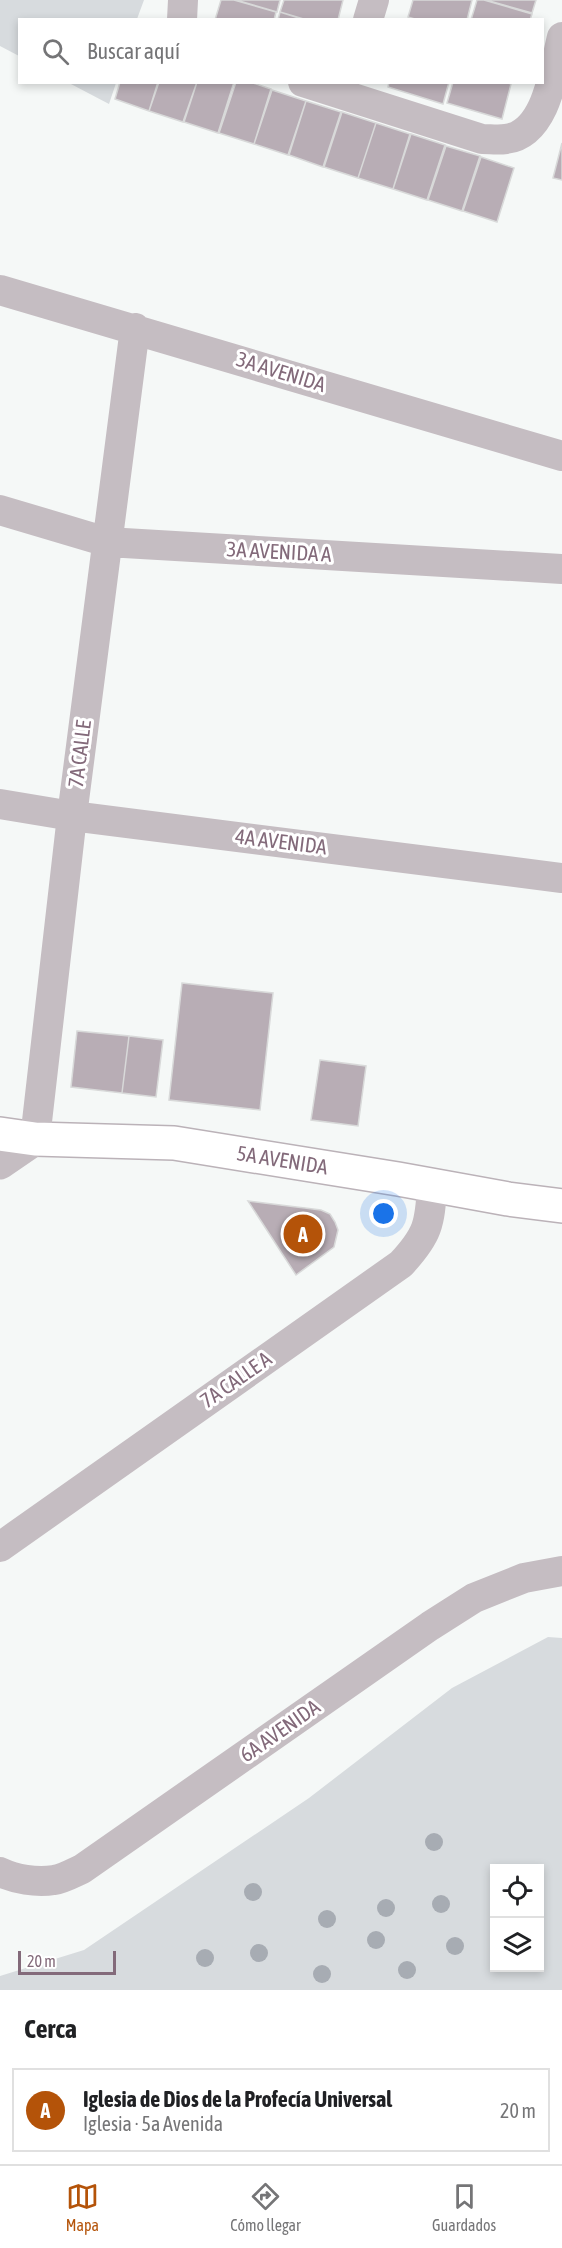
<!DOCTYPE html>
<html lang="es">
<meta charset="utf-8">
<style>
:root{--surface:#fff;--page:#f2f2f2;--text:#202124;--muted:#757577;--line:#e0e0e0;--accent:#b45309}
body{margin:0;font-family:"Asap Condensed",sans-serif;background:var(--page);color:var(--text)}
.controls{position:absolute;right:18px;bottom:18px;display:grid;overflow:hidden;border-radius:0px;box-shadow:0 3px 9px #0003}
.controls button{width:54px;height:54px;display:grid;place-items:center;padding:0;border:0;border-bottom:2px solid var(--line);background:var(--surface);color:var(--text);font:30px sans-serif}
.scale{position:absolute;left:18px;bottom:15px;width:98px;box-sizing:border-box;padding-left:6px;border:3px solid #836a7a;border-top:0;font-size:16px;line-height:21px;white-space:nowrap;color:#836a7a;-webkit-text-stroke:4px #fff;paint-order:stroke}
.you{position:absolute;left:384px;top:1214px;width:21px;height:21px;margin:-15px;border:4px solid #fff;border-radius:50%;background:#1a73e8;box-shadow:0 0 0 9px #1a73e833}
.badge{display:grid;place-items:center;width:39px;height:39px;border-radius:50%;background:var(--accent);color:#fff;font-size:20px;font-weight:700}
.pin{position:absolute;translate:-50% -50%;border:3px solid #fff;box-shadow:0 2px 6px #0006}
.list{margin:0;padding:0;list-style:none}
h2{display:flex;justify-content:space-between;align-items:center;height:78px;margin:0;padding:0 24px;font-size:26px}
h2 small{font-size:20px;font-weight:400;color:var(--muted)}
.list li{display:grid;grid-template-columns:39px 1fr auto;gap:18px;align-items:center;box-sizing:border-box;height:84px;margin:0 12px 12px;padding:0 12px;border:2px solid var(--line);border-radius:0px}
.list b{display:block;font-size:22px;white-space:nowrap}
.list p{margin:0;font-size:20px;white-space:nowrap;color:var(--muted)}
.list em{font-size:20px;font-style:normal;color:var(--muted)}
.icon{flex:none;width:33px;height:33px;fill:none;stroke:currentColor;stroke-width:2;stroke-linecap:round;stroke-linejoin:round}
.map{position:relative;flex:none;width:562px;height:1990px;overflow:hidden}
.search{position:absolute;background:var(--surface);box-shadow:0 3px 9px #0003;left:18px;right:18px;top:18px;height:66px;display:flex;align-items:center;gap:15px;box-sizing:border-box;padding:0 21px;border-radius:0px;color:var(--muted);font-size:22px}
.sheet{height:174px;background:var(--surface)}
nav{display:flex;justify-content:space-around;align-items:center;box-sizing:border-box;height:84px;border-top:2px solid var(--line);background:var(--surface);font-size:16px;color:var(--muted)}
nav a{display:grid;justify-items:center;gap:3px}
nav .on{color:var(--accent)}
.map>svg:first-child{display:block}
.green{fill:#d7dbde;fill-rule:evenodd}
.building{fill:#b8adb5;stroke:#d8d9d9;stroke-width:1.5}
.lines{fill:none;stroke-linecap:round;stroke-linejoin:round}
.secondary-casing{stroke:#bbb2b8;stroke-width:36}
.minor{stroke:#c5bdc2;stroke-width:30}
.tertiary{stroke:#c5bdc2;stroke-width:33}
.secondary{stroke:#fff;stroke-width:33}
.tree{fill:#a7acb3}
.labels{text-anchor:middle;stroke-width:6;stroke-linejoin:round;paint-order:stroke}
.street-label{font-size:21px;fill:#836a7a;stroke:#fff}
</style>
<div class="map">
<svg width="562" height="1990" viewBox="0 0 562 1990">
<rect width="100%" height="100%" fill="#f5f8f7"/>
<!-- green -->
<path class="green" d="M0,0H144L137,19L20,20L19,56L0,46Z
M69,83H116L109,104Z
M548,1637L562,1638V1990H0V1976L84,1950L309,1798L452,1688ZM540,1868V1968H494V1868Z"/>
<!-- building -->
<path class="building" d="M221,0H234L276,12L274,20H215Z
M236,0H280L277,12Z
M284,0H343L338,20H307L280,12Z
M413,0H472L467,20H418L408,17Z
M477,0H484L532,14L530,20H471Z
M486,0H536L532,13Z
M280,12L305,20H278Z
M120,82H158L149,111L115,99Z
M159,82H197L183,122L149,111Z
M197,82H234L218,133L184,122Z
M236,82H250L271,89L254,144L219,133Z
M389,82H449L443,104L388,87Z
M453,82H505L511,84L502,119L447,103Z
M272,90L306,101L288,155L254,144Z
M306,101L341,112L323,167L289,155Z
M342,112L376,123L358,178L324,167Z
M376,123L410,134L393,189L358,178Z
M411,134L445,145L427,200L393,189Z
M562,143V180L553,178Z
M446,146L480,156L462,211L428,200Z
M481,157L514,168L497,222L463,211Z
M182,983L273,993L260,1110L169,1100Z
M77,1031L129,1036L122,1093L71,1087Z
M129,1036L163,1040L156,1097L122,1093Z
M320,1060L366,1066L358,1126L311,1120Z
M248,1201L321,1210L330,1214L335,1222L338,1230L334,1247L296,1275Z"/>
<g class="lines">
<defs>
<g id="secondary">
<path id="s1" d="M0,1134L35,1139L174,1143L398,1179L508,1199L562,1206"/>
</g>
</defs>
<!-- secondary casing -->
<use href="#secondary" class="secondary-casing"/>
<!-- minor -->
<path class="minor" d="M182,20L183,0
M368,20L374,0
M303,82L482,139C490,139 498,140 506,139C547,134 554,69 562,37
M0,290L562,456
M0,510L107,542L562,569
M0,804L72,816L562,878
M35,1139L72,816L135,328
M0,1547L401,1264C428,1235 430,1224 432,1186
M0,1872C15,1879 36,1883 54,1880C63,1879 73,1873 82,1869L430,1626L474,1598L524,1578L562,1571"/>
<!-- tertiary -->
<path class="tertiary" d="M0,1163L35,1139"/>
<!-- secondary -->
<use href="#secondary" class="secondary"/>
</g>
<!-- trees -->
<g class="tree">
<circle cx="434" cy="1842" r="9"/>
<circle cx="253" cy="1892" r="9"/>
<circle cx="441" cy="1904" r="9"/>
<circle cx="386" cy="1908" r="9"/>
<circle cx="327" cy="1919" r="9"/>
<circle cx="376" cy="1940" r="9"/>
<circle cx="455" cy="1946" r="9"/>
<circle cx="259" cy="1953" r="9"/>
<circle cx="205" cy="1958" r="9"/>
<circle cx="407" cy="1970" r="9"/>
<circle cx="322" cy="1974" r="9"/>
</g>
<g class="labels">
<!-- street labels -->
<g class="street-label">
<text transform="translate(281 372) rotate(17)" y="7">3A AVENIDA</text>
<text transform="translate(279 552) rotate(3)" y="7">3A AVENIDA A</text>
<text transform="translate(80 754) rotate(-83)" y="7">7A CALLE</text>
<text transform="translate(281 842) rotate(7)" y="7">4A AVENIDA</text>
<text dy="7" stroke="none"><textPath href="#s1" startOffset="284">5A AVENIDA</textPath></text>
<text transform="translate(236 1380) rotate(-35)" y="7">7A CALLE A</text>
<text transform="translate(280 1731) rotate(-35)" y="7">6A AVENIDA</text>
</g>
</g>
</svg>
<div class="controls">
<button><svg class="icon" aria-label="locate" viewBox="0 0 24 24"><circle cx="12" cy="12" r="6"/><path d="M12 2v4M12 18v4M2 12h4M18 12h4"/></svg></button>
<button><svg class="icon" aria-label="layers" viewBox="0 0 24 24"><path d="M12 4l9 5-9 5-9-5zM3 14l9 5 9-5"/></svg></button>
</div>
<div class="scale">20 m</div>
<div class="you"></div>
<div class="pin badge" style="left:303px;top:1234px">A</div>
<div class="search"><svg class="icon" aria-label="search" viewBox="0 0 24 24"><circle cx="10" cy="10" r="6"/><path d="M15 15l6 6"/></svg>Buscar aquí</div>
</div>
<section class="sheet">
<h2>Cerca<small></small></h2>
<ul class="list">
<li><span class="badge">A</span><div><b>Iglesia de Dios de la Profecía Universal</b><p>Iglesia · 5a Avenida</p></div><em>20 m</em></li>
</ul>
</section>
<nav>
<a class="on"><svg class="icon" aria-label="map" viewBox="0 0 24 24"><path d="M3 6l6-2 6 2 6-2v14l-6 2-6-2-6 2zM9 4v14M15 6v14"/></svg>Mapa</a>
<a><svg class="icon" aria-label="directions" viewBox="0 0 24 24"><path d="M12 3l9 9-9 9-9-9zM9 14v-3h6M13 9l2 2-2 2"/></svg>Cómo llegar</a>
<a><svg class="icon" aria-label="saved" viewBox="0 0 24 24"><path d="M7 4h10v16l-5-4-5 4z"/></svg>Guardados</a>
</nav>
